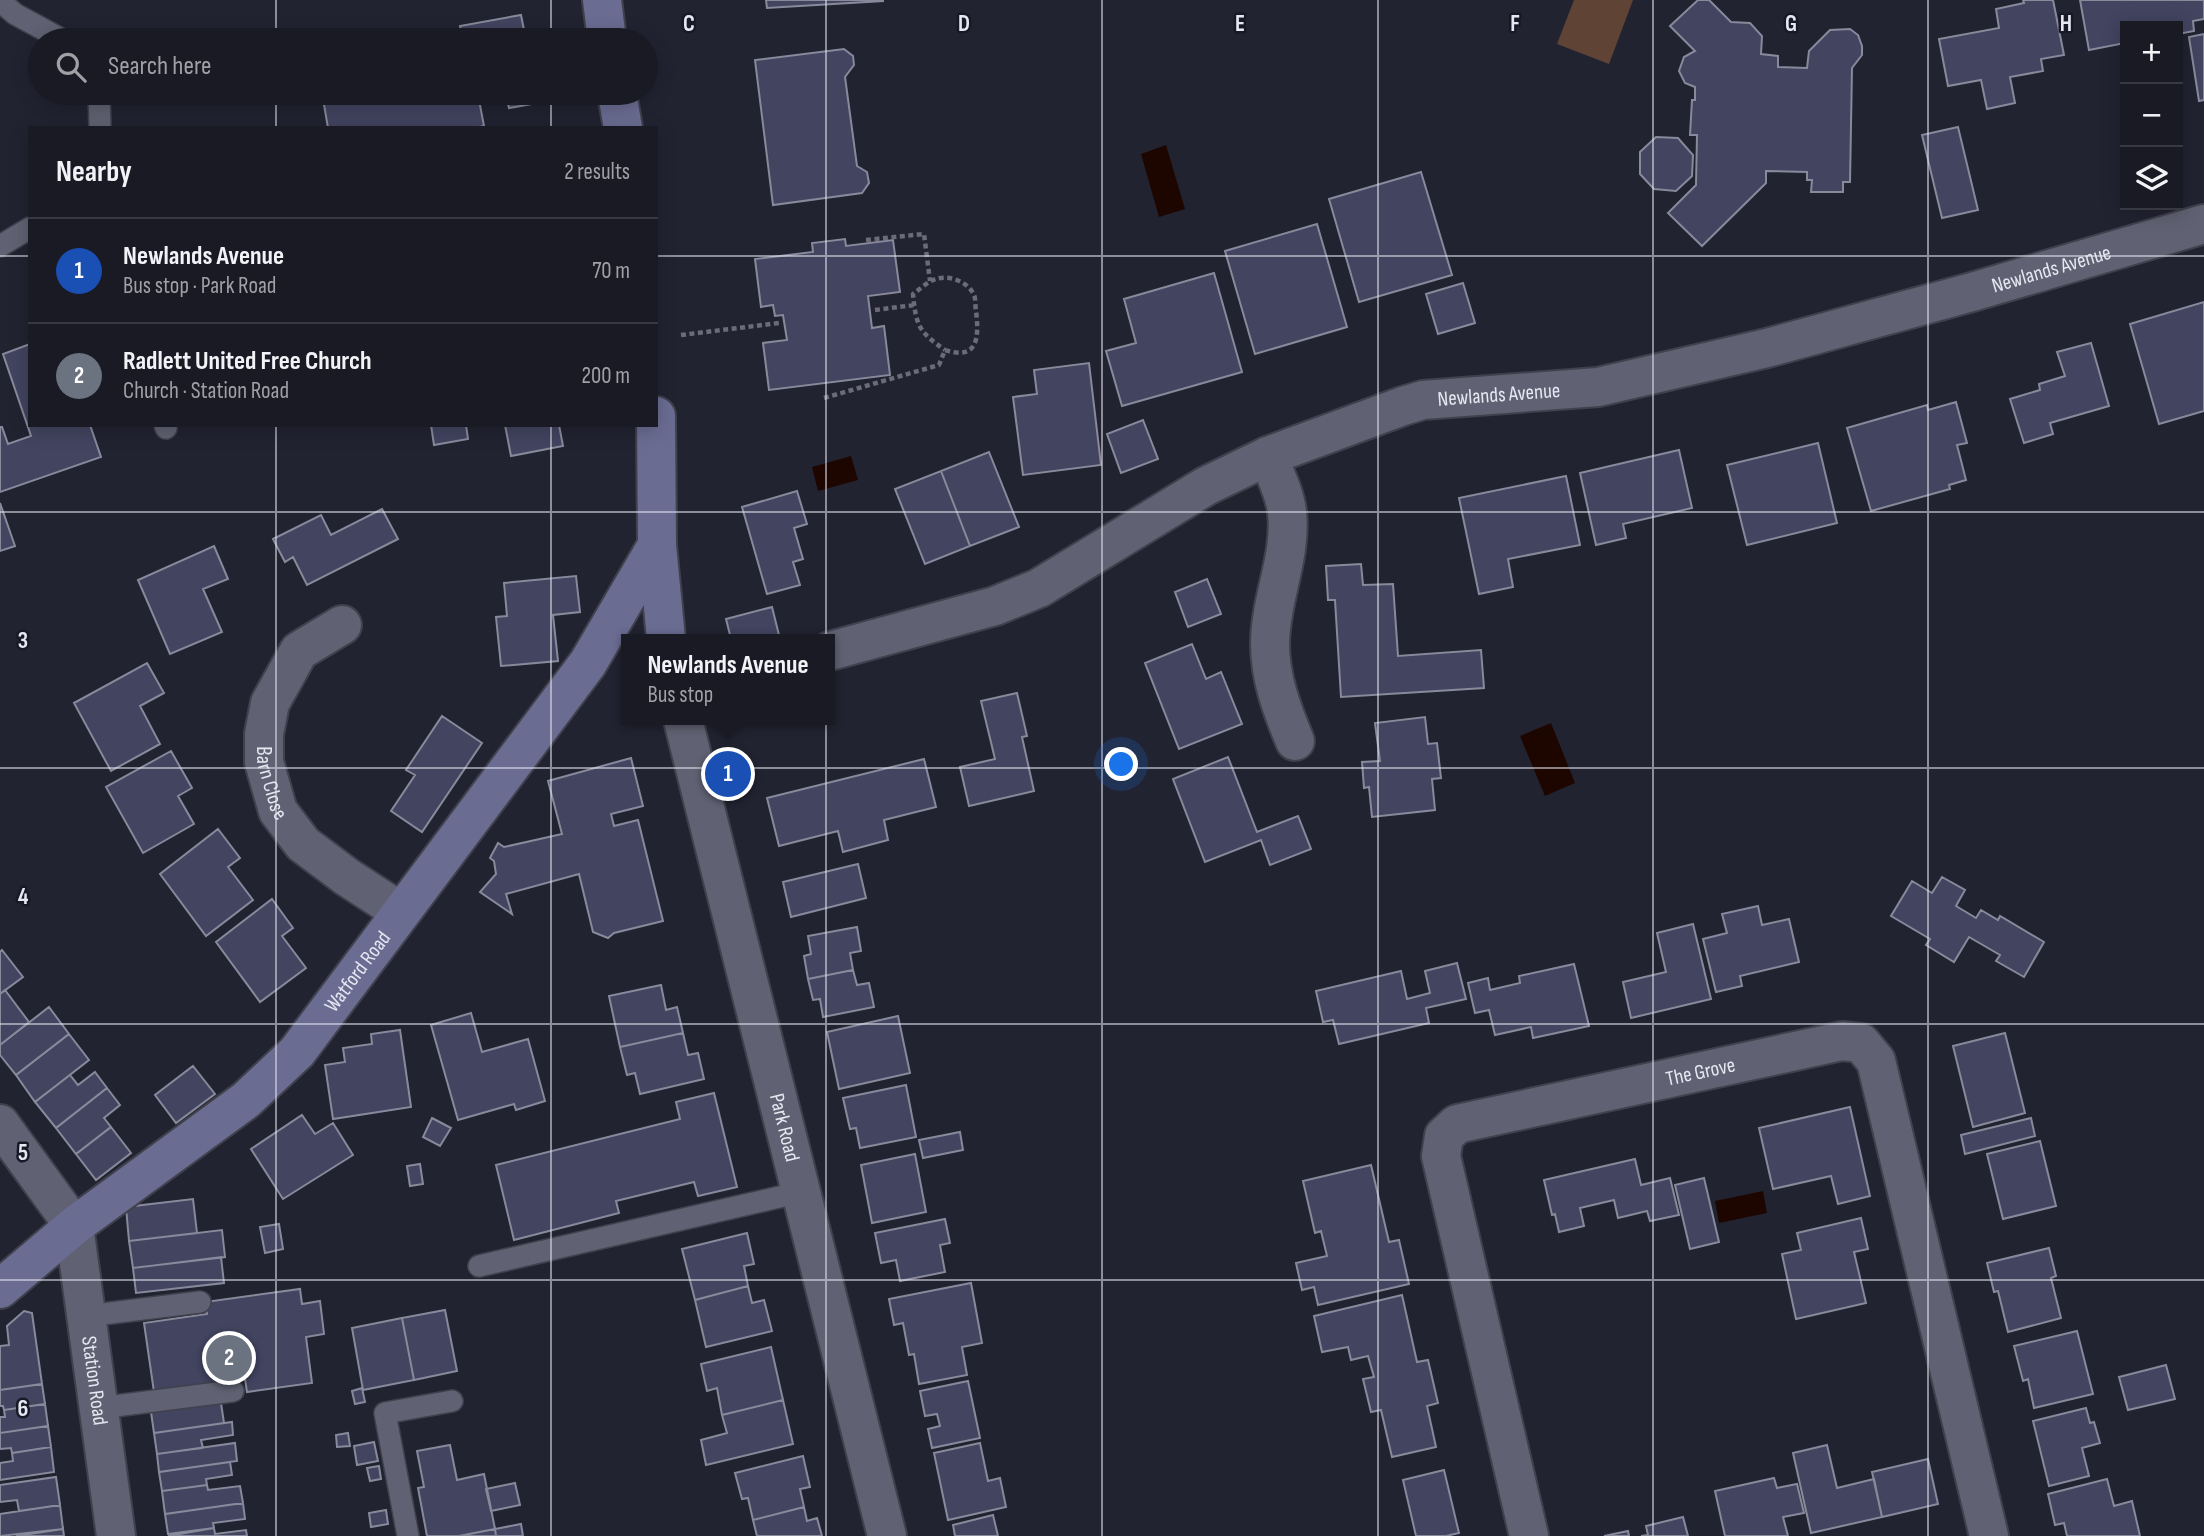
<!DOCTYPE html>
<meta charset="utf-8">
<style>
:root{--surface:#1a1a25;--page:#23232d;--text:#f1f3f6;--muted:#9fa1a7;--line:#383842;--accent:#d93025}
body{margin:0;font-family:"Sofia Sans Condensed",sans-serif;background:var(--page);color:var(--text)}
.controls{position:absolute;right:21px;top:21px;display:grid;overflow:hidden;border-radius:0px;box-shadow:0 4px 18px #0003}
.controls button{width:63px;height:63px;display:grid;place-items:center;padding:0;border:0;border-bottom:2px solid var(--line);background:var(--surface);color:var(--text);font:35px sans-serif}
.you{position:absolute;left:1122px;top:765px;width:24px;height:24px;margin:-18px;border:5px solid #fff;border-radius:50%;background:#1a73e8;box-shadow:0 0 0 10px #1a73e833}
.badge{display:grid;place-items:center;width:46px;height:46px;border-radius:50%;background:var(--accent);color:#fff;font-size:23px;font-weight:700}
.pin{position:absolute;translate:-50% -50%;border:4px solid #fff;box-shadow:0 2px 7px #0006}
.popup{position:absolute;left:621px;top:634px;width:214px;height:91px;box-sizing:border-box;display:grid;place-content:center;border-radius:0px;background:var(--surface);filter:drop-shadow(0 2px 5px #0005);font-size:23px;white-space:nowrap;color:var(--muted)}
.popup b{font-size:26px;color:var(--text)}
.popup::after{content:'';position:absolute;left:50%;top:100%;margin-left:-14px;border:14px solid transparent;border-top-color:var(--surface)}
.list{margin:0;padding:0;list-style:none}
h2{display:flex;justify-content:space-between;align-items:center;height:91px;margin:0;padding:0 28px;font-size:30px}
h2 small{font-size:23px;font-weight:400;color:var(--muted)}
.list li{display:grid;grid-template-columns:46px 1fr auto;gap:21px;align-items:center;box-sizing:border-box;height:105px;padding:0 28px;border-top:2px solid var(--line)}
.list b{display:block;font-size:26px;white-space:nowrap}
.list p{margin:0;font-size:23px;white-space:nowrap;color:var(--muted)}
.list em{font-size:23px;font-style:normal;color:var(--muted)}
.icon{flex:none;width:38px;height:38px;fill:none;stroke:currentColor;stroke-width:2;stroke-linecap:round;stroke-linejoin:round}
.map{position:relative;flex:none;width:2204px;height:1536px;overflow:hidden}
.search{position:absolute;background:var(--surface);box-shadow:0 4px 18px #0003;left:28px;top:28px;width:630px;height:77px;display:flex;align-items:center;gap:18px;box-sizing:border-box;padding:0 24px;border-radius:38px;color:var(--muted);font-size:26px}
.panel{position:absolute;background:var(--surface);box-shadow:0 4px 18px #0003;left:28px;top:126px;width:630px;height:301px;border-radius:0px}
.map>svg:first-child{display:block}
.green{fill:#5f4335}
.water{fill:#1e0600}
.building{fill:#424460;stroke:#88899b;stroke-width:2}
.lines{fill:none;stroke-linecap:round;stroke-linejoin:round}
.service-casing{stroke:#40414d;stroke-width:24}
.minor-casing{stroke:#40414d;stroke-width:42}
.tertiary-casing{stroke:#40414d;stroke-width:42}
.secondary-casing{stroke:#40414d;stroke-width:42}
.path{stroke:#6b6c78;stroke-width:4.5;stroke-dasharray:5 3.5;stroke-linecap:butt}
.service{stroke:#606172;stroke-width:21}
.minor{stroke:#606172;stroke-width:38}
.tertiary{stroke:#606172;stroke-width:38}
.secondary{stroke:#6a6c92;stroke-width:38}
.grid{fill:none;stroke:#e6e7f1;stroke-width:2;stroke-opacity:0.55}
.labels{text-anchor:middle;stroke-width:5;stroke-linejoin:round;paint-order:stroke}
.street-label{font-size:21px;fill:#e6e7f1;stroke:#181927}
.grid-label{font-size:23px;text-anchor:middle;font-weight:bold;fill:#e6e7f1;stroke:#181927;stroke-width:5;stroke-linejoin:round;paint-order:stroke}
</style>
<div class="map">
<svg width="2204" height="1536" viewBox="0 0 2204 1536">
<rect width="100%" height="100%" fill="#222331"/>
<!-- green -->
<path class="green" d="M1574,0H1633L1609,64L1557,44Z"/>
<!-- water -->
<path class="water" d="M1166,145L1185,209L1159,217L1141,154Z
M851,456L858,480L818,491L812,467Z
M1551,723L1575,783L1545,796L1520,736Z
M1763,1191L1767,1213L1719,1223L1715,1201Z"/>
<!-- building -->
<path class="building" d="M766,0H883V1L767,8Z
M1698,0H1709L1731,22L1750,23L1762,36L1761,54L1778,56V67L1807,68L1809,51L1830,30L1850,29L1858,35L1862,46V55L1852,68L1850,182H1843V192H1811L1812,180H1807V172L1766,171V183L1702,246L1668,213L1696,185L1697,135H1690L1692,100H1695V87L1685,83L1679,71L1684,57L1695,51L1670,26Z
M2023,0H2053L2064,55L2041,59L2043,71L2010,77L2015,103L1987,109L1981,80L1948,86L1939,39L1999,28L1996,9L2024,3Z
M2080,0H2204V19L2193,21L2194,31L2178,34V26H2125V43L2089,50Z
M521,15L526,40H463L460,26Z
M2204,34V100L2199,101L2189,37Z
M844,49L853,56L854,65L845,77L857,166L867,172L869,183L862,193L773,205L755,60Z
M322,93H536L538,103L509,108L506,95L479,100L484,126L475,128H328Z
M1958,127L1978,210L1942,218L1922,135Z
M1656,137L1678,138L1693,155L1692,176L1676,191L1654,189L1640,174V152Z
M1421,172L1452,275L1359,302L1329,199Z
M1317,224L1347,327L1255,354L1225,251Z
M845,239L846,246L893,240L900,292L868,296L872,328L884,326L890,375L769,390L763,343L787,340L783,315L775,316L773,305L761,307L755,259L813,252L812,243Z
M1214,273L1242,372L1122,406L1106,351L1136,343L1124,299Z
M1463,283L1475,323L1438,334L1426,294Z
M2204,302V411L2159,424L2130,324Z
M2091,343L2109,406L2050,423L2053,434L2024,443L2010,399L2040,390L2039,384L2065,376L2057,352Z
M30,344V425H90L101,457L0,492V427H2L8,444L31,436L3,354Z
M1089,363L1101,465L1023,475L1013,397L1037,394L1034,370Z
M1956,402L1967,443L1957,445L1966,480L1949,485L1950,489L1871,511L1847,428L1927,405L1928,410Z
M1143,420L1158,459L1121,473L1107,434Z
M431,425H466L468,439L434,445Z
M505,425H559L563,446L511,456Z
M1818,443L1837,523L1747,545L1727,465Z
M1679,450L1692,508L1623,524L1626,538L1596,545L1580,473Z
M989,452L1019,527L970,546L941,471Z
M941,471L970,546L925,564L895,489Z
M1566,476L1580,545L1508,559L1513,587L1479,594L1459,498Z
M797,491L807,524L794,528L803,559L793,562L800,585L767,594L742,507Z
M0,503L15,546L0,551Z
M382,509L398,539L307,585L293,557L285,562L273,539L321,515L331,535Z
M214,546L228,579L203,589L222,632L170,654L138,580Z
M1361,564L1363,585L1393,584L1398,656L1481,650L1484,688L1341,697L1335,600H1328L1326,566Z
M576,576L580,612L553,615L558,661L501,666L496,617L507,616L504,583Z
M1207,579L1221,614L1188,627L1175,592Z
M772,607L780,639H731L726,619Z
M1192,644L1206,679L1221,672L1242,724L1179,749L1145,663Z
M147,663L164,693L140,706L160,744L111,771L74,703Z
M1017,693L1027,736L1022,737L1034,791L969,806L960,767L995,759L981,701Z
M442,716L482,743L422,832L391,811L415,775L406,770Z
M1425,717L1428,744L1437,743L1441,778L1432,779L1435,810L1372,817L1369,787L1364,788L1362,762L1380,761L1375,723Z
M171,751L192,788L178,796L194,824L143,853L106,787Z
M1228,757L1257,832L1298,816L1311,849L1270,865L1261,840L1205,862L1173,779Z
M631,758L643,806L611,814L614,826L638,820L663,921L614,933L608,938L593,932L579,874L506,894L512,914L480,892L496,874L494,861L490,858L498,843L504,847L562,834L548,781Z
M924,759L936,807L884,820L888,840L843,852L838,831L779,846L767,798Z
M218,829L240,858L228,867L253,900L206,936L160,874Z
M858,864L866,898L791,917L783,882Z
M1942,877L1965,890L1956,906L1976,918L1981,910L1998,920L2000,916L2044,942L2024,977L1996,961L2000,955L1969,937L1954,962L1926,945L1930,939L1891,916L1912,881L1932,893Z
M272,899L293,928L282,936L306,968L260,1002L216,942Z
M1758,906L1762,925L1789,919L1799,962L1740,976L1742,986L1716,992L1703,939L1727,933L1722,914Z
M1693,924L1711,999L1631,1018L1623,982L1666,972L1657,933Z
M857,927L861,951L850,953L853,970L808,979L804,956L811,954L808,936Z
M2,950L23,977L0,994V952Z
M1457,963L1466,999L1426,1008L1429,1023L1339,1044L1333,1020L1323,1022L1316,991L1401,971L1407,999L1430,993L1425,971Z
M1574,964L1589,1026L1533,1038L1531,1027L1495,1035L1489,1010L1475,1013L1468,983L1488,978L1490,990L1520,983L1519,976Z
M853,970L857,985L869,983L874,1007L823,1017L820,999L813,1000L808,979Z
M661,985L666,1010L677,1007L683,1033L620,1047L609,996Z
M5,990L29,1022L0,1045V994Z
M49,1007L69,1034L16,1075L0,1055V1045Z
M471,1013L482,1052L528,1039L545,1101L516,1110L514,1104L458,1120L431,1025Z
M898,1016L910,1073L839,1089L827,1032Z
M400,1030L411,1107L333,1119L325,1065L345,1062L343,1048L372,1044L371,1034Z
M683,1033L688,1055L698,1053L704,1079L640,1094L635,1073L627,1075L620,1047Z
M2005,1033L2025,1113L1973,1127L1953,1046Z
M69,1034L89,1060L35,1102L16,1075Z
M193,1066L215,1094L176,1123L155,1095Z
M95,1072L107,1088L56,1128L35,1102L70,1075L78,1085Z
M906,1085L916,1137L860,1148L856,1128L850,1129L843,1098Z
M107,1088L120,1105L104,1118L111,1127L76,1154L56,1128Z
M714,1093L737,1187L698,1196L694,1182L616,1201L619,1213L514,1240L496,1165L680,1119L676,1102Z
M1850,1107L1870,1196L1838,1204L1831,1176L1773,1189L1759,1128Z
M302,1115L315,1134L333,1123L353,1155L283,1199L251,1149Z
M432,1118L451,1128L440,1146L423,1137Z
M2031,1118L2035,1136L1965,1154L1961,1135Z
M111,1127L131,1153L96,1180L76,1154Z
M960,1132L963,1150L923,1158L919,1140Z
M2040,1141L2056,1206L2003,1219L1987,1154Z
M915,1154L926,1212L872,1223L861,1165Z
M1635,1159L1641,1185L1670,1178L1679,1215L1650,1221L1647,1211L1618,1218L1614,1200L1580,1208L1584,1226L1559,1232L1555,1214L1552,1215L1544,1180Z
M420,1164L423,1184L410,1186L407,1166Z
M1371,1165L1389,1242L1399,1240L1409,1284L1318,1305L1314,1287L1302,1290L1296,1263L1327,1256L1321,1231L1315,1233L1303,1181Z
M1704,1178L1719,1242L1690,1249L1675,1185Z
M193,1199L197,1233L129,1241L126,1207Z
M1861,1218L1868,1249L1854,1252L1866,1303L1796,1319L1782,1254L1801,1250L1797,1233Z
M945,1219L950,1243L940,1245L945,1272L900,1281L896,1260L881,1263L875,1233Z
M279,1224L283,1249L265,1253L260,1227Z
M222,1230L225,1257L133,1268L129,1241Z
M747,1233L754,1264L744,1266L748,1286L695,1300L682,1249Z
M2049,1248L2056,1276L2051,1278L2061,1318L2008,1332L1998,1291L1994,1292L1987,1263Z
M221,1257L224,1283L136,1293L133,1268Z
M971,1283L982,1343L962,1347L967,1375L919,1384L914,1354L909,1355L903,1323L894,1325L889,1299Z
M748,1286L752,1303L764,1300L772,1331L706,1347L695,1300Z
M300,1289L302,1304L320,1301L324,1334L306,1337L312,1383L247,1392L245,1379L154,1392L144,1323L207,1314L205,1302Z
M1402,1295L1417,1362L1428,1360L1438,1403L1427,1406L1436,1447L1392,1457L1381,1410L1371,1412L1363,1379L1374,1377L1368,1356L1351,1360L1348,1347L1322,1352L1314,1316Z
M445,1310L457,1371L414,1380L402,1318Z
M24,1311L32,1313L42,1384L0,1390V1346L9,1345L7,1326Z
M402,1318L414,1380L363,1390L352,1328Z
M2077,1331L2093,1394L2034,1408L2028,1379L2023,1381L2014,1346Z
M771,1347L783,1400L722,1415L717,1388L707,1391L701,1364Z
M2166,1365L2175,1399L2128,1410L2119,1377Z
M968,1381L980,1438L932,1448L928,1429L940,1426L937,1414L925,1416L920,1391Z
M42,1384L45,1404L4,1410L3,1406H0V1390Z
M362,1388L365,1402L355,1404L352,1391Z
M783,1400L793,1444L706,1465L701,1440L727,1433L722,1415Z
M221,1403L224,1423L154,1433L151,1412Z
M45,1404L48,1426L0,1433V1417H5L4,1410Z
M2086,1408L2090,1423L2094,1422L2100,1443L2082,1448L2089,1476L2049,1486L2033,1421Z
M232,1422L233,1435L201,1440L203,1448L157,1454L154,1433Z
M48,1426L51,1447L12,1453L11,1448L0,1449V1433Z
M348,1433L350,1446L337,1447L336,1435Z
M374,1442L378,1461L357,1465L354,1446Z
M235,1443L237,1461L159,1472L157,1454Z
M980,1443L988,1481L1000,1478L1006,1507L948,1520L934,1453Z
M450,1445L457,1480L484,1474L495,1529L459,1536H427L418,1488L424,1487L417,1451Z
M1827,1445L1837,1488L1874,1479L1882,1517L1811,1533L1793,1453Z
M51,1447L54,1472L0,1480V1463L13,1461L12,1453Z
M803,1456L810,1487L800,1489L804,1507L753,1520L748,1498L742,1499L735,1473Z
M1928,1459L1938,1504L1882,1517L1872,1472Z
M230,1462L232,1475L206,1479L207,1485L162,1491L159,1472Z
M379,1466L381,1479L370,1481L367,1468Z
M1444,1470L1459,1533L1446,1536H1416L1403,1480Z
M56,1477L60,1505L19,1511L17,1500L0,1502V1485Z
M1774,1478L1777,1488L1797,1484L1804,1513L1783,1517L1788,1536H1725L1715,1491Z
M2107,1479L2114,1506L2132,1501L2140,1536H2067L2064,1523L2055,1525L2048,1494Z
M515,1483L520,1505L491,1511L486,1489Z
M207,1485L208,1490L240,1486L243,1503L165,1514L162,1491Z
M243,1503L245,1519L213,1523L214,1528L168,1534L165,1514Z
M60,1505L63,1529L0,1536V1514Z
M804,1507L807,1521L817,1518L822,1536H757L753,1520Z
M386,1510L388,1524L371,1527L369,1513Z
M993,1515L998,1536H955L953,1525Z
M1683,1517L1688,1536H1641L1648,1535L1646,1526Z
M521,1524L523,1536H496L495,1529Z
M214,1528L215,1534L246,1530L247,1536H168Z
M63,1529L64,1536H16Z
M495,1529L496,1536H459Z
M1628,1531L1629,1536H1604Z"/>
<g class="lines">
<defs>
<path id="service" d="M0,1L15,14L63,40
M99,93L100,128
M0,246L30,228
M165,425L166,428
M479,1266L801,1192
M86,1316L200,1302
M99,1408L233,1391
M408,1536L385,1413L452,1401"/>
<g id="minor">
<path d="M1268,456C1274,473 1285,493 1287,512C1292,557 1270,599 1270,644C1270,678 1282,710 1295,741"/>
<path id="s1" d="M342,625L299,651L270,703L264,734V762L278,811L303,844L347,877L401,912"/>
<path id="s2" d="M830,651L995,606L1039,588L1206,486L1268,456L1403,406L1423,400L1598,387L1767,348L1972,292L2204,224"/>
<path id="s3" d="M0,1124L74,1226L116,1536"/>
<path id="s4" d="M1529,1536L1441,1156L1444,1136L1457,1124L1842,1041L1861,1043L1876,1061L1989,1536"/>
</g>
<g id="tertiary">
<path id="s5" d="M683,720L887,1536"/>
</g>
<g id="secondary">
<path d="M602,0L607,40"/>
<path d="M617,93L623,128"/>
<path d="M656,416L657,545L666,639"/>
<path id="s6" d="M0,1289L74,1226L246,1100L297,1052L588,663L657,545"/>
</g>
</defs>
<!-- service casing -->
<use href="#service" class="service-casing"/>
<!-- minor casing -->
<use href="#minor" class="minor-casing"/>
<!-- tertiary casing -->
<use href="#tertiary" class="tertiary-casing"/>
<!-- secondary casing -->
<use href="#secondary" class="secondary-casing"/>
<!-- path -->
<path class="path" d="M866,240L924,234L930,281
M875,310L914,305
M681,335L779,323
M824,398L939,365L945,350C979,361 979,336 976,311C975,307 976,299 974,295C967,280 945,273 931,281C925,284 919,290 913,294C916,326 919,332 945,350"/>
<!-- service -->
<use href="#service" class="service"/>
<!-- minor -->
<use href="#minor" class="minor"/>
<!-- tertiary -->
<use href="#tertiary" class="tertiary"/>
<!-- secondary -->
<use href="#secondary" class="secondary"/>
</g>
<!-- grid -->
<path class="grid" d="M276,0V40M551,0V40M826,0V1536M1102,0V1536M1378,0V1536M1653,0V1536M1928,0V1536M276,93V128M551,93V128M0,256H30M656,256H2204M276,425V1536M551,425V1536M0,512H2204M0,768H2204M0,1024H2204M0,1280H2204"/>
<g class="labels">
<!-- street labels -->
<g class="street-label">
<text dy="7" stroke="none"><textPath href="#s2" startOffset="1292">Newlands Avenue</textPath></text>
<text dy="7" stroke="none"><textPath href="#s2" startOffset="724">Newlands Avenue</textPath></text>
<text dy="7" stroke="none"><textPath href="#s1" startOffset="191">Barn Close</textPath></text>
<text dy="7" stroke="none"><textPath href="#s6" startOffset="481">Watford Road</textPath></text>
<text dy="7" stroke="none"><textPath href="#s4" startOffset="677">The Grove</textPath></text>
<text dy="7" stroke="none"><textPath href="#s5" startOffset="420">Park Road</textPath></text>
<text dy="7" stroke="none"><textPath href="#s3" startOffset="282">Station Road</textPath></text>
</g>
</g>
<g class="grid-label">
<text x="689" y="31">C</text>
<text x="964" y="31">D</text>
<text x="1240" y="31">E</text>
<text x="1515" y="31">F</text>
<text x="1791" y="31">G</text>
<text x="2066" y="31">H</text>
<text x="23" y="648">3</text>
<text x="23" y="904">4</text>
<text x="23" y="1160">5</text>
<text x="23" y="1416">6</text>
</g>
</svg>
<div class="controls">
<button>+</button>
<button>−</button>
<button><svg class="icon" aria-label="layers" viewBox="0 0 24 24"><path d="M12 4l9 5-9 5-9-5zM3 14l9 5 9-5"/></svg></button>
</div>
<div class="you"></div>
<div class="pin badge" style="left:728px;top:774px;background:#1a4fb4">1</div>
<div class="popup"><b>Newlands Avenue</b>Bus stop</div>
<div class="pin badge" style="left:229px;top:1358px;background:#6b7280">2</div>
<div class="search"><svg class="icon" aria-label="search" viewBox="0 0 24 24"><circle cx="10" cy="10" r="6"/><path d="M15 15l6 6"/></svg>Search here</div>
<section class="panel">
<h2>Nearby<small>2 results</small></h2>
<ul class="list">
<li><span class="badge" style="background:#1a4fb4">1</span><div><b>Newlands Avenue</b><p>Bus stop · Park Road</p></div><em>70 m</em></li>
<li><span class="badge" style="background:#6b7280">2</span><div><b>Radlett United Free Church</b><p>Church · Station Road</p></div><em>200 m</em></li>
</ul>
</section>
</div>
